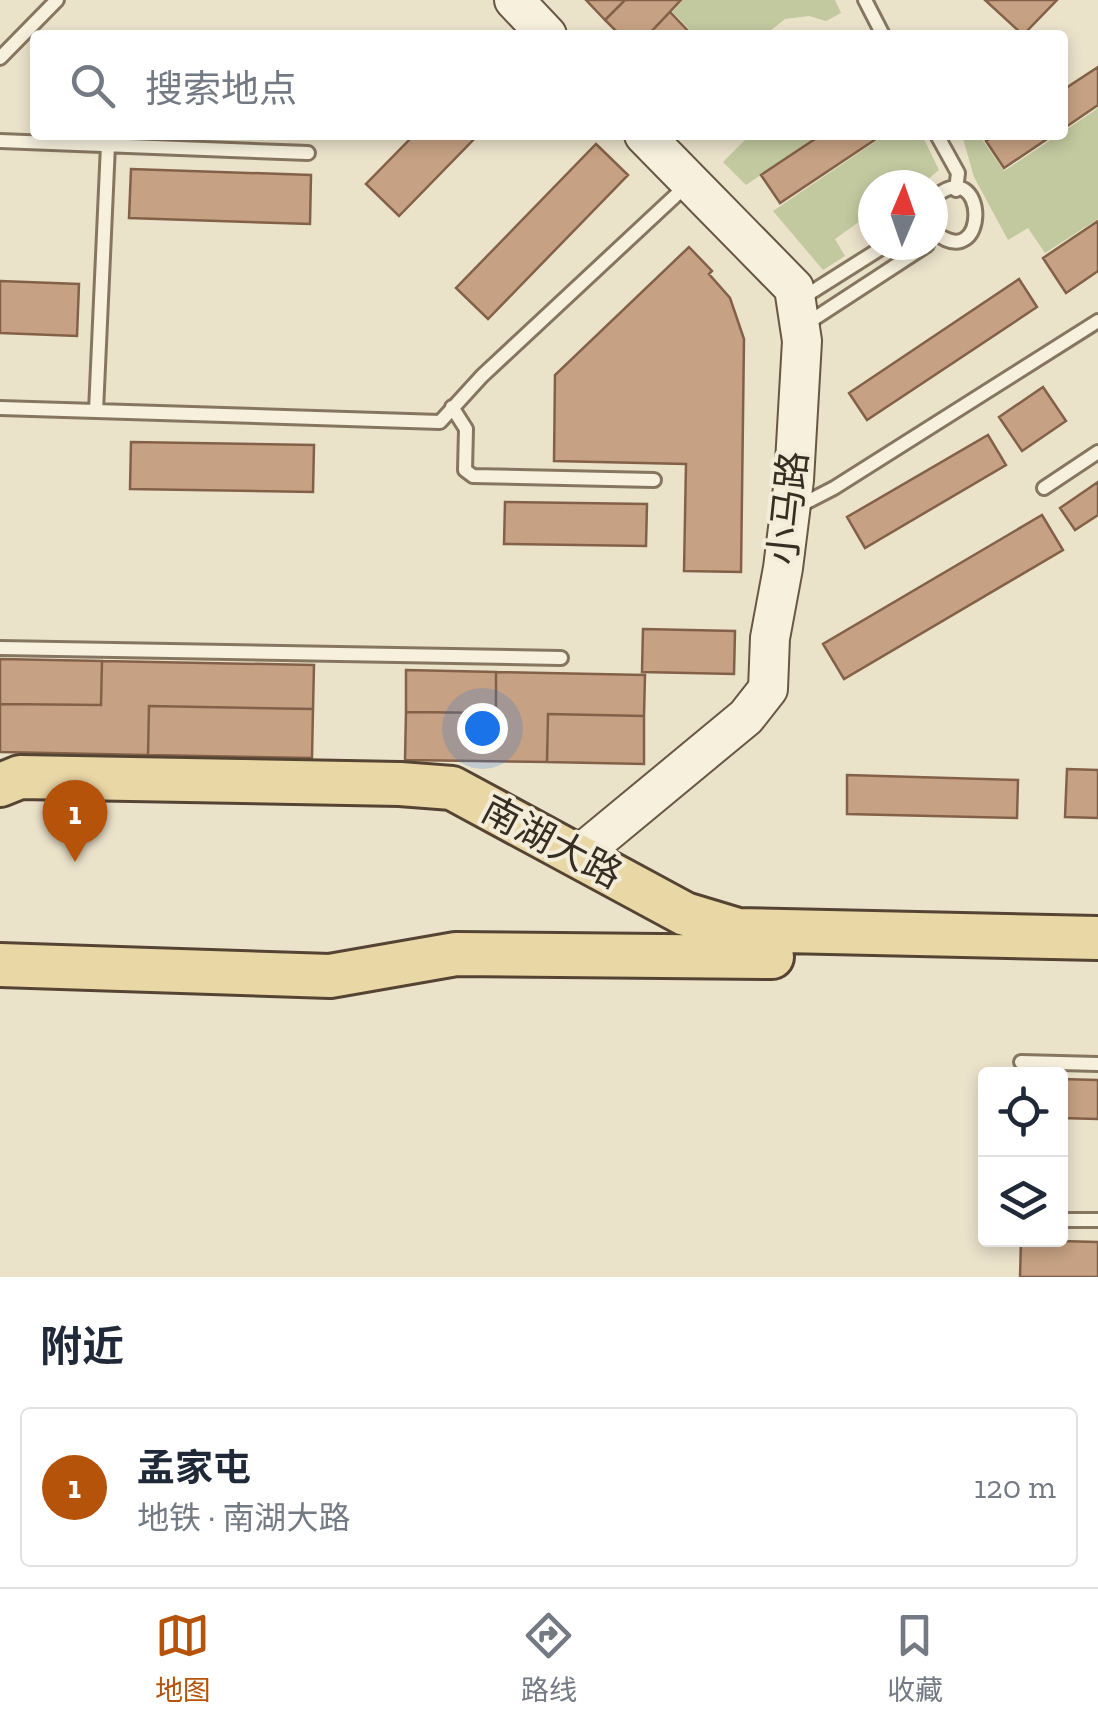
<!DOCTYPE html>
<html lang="zh">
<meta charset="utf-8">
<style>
:root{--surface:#fff;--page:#f2f2f3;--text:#1f2937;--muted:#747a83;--line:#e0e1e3;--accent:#b45309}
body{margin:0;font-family:"Zilla Slab","Noto Sans SC",serif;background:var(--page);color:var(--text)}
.controls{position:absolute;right:30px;bottom:30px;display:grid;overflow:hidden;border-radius:10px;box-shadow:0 5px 15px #0003}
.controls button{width:90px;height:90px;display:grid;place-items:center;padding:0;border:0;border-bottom:2px solid var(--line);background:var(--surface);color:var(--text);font:50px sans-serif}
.compass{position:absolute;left:858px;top:170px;width:90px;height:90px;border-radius:50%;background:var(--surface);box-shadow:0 5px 15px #0003;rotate:2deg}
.you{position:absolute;left:482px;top:728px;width:35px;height:35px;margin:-25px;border:8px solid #fff;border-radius:50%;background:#1a73e8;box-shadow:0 0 0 15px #1a73e833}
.badge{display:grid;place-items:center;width:65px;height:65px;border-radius:50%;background:var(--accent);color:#fff;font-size:32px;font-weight:700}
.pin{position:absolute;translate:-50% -82px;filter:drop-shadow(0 2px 5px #0008)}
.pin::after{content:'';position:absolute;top:52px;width:35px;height:30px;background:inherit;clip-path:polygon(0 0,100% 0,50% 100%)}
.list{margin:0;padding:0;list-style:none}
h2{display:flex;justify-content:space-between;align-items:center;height:130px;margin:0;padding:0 40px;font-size:42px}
h2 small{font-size:32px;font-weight:400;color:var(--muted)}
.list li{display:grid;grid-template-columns:65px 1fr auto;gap:30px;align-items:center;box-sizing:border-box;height:160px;margin:0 20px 20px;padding:0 20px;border:2px solid var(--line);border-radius:10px}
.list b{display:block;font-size:38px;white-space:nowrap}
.list p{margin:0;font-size:32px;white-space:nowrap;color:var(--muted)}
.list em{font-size:32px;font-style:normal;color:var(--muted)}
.icon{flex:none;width:55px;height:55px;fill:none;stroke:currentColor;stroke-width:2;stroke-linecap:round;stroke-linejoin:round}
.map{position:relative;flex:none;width:1098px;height:1277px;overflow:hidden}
.search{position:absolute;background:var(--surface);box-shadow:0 5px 15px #0003;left:30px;right:30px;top:30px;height:110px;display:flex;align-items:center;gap:25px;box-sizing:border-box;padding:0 35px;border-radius:10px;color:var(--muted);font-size:38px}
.sheet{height:310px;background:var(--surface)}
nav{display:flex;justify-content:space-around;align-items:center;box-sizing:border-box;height:140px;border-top:2px solid var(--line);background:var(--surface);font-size:28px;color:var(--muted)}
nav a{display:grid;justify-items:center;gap:5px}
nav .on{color:var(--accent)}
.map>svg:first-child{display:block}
.green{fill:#c2c99f}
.building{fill:#c6a183;stroke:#836148;stroke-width:2.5}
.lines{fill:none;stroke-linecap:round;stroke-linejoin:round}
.lane-casing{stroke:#867660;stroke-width:18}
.secondary-casing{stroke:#685743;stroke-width:42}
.primary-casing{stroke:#543;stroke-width:48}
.lane{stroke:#f6f0dd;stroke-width:12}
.secondary{stroke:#f6f0dd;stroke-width:38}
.primary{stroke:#ead7a6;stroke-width:42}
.labels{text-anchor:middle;stroke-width:8;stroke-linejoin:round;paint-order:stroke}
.street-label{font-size:38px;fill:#382d22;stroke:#f3ecd9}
</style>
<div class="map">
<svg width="1098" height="1277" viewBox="0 0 1098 1277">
<rect width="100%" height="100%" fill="#ebe2ca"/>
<!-- green -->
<path class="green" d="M683,0H835L841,13L826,21L809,16L785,19L765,35H695L672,12Z
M1098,108V219L1045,253L1028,228L1008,240L974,177L962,135H979L1004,171L1058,135H1063V132Z
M750,135H819L746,185L723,162Z
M885,135H922L939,170L921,185H873V212L835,239L845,256L823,270L773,211Z"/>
<!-- building -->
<path class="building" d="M586,0H625L605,20Z
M625,0H681L648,35H620L605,20Z
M985,0H1057L1023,35Z
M670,12L692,35H648Z
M1098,67V105L1063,129V90Z
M414,135H478L399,216L366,184Z
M821,135H882L780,203L761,175Z
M995,135H1053L1004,168L986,141Z
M596,144L628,175L488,319L456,288Z
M131,169L311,175L310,224L129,218Z
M1098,221V271L1066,293L1043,258Z
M689,247L712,271L709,274L730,298L744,339L741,572L684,571L686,464L554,461L555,375Z
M1019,279L1037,307L867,420L849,393Z
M0,281L79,284L77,336L0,333Z
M1043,387L1066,421L1022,451L999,417Z
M988,435L1006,465L865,548L847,517Z
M131,442L314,445L313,492L130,489Z
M1098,482V515L1075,530L1060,508Z
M505,502L647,504L646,546L504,544Z
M1042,515L1063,550L844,679L823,644Z
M643,629L735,631L734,674L642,672Z
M0,659L102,661L101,705L0,704Z
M102,661L314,665L313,709L149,706L148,755L0,752V704L101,705Z
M406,670L496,672V713L406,712Z
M496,672L645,675L644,716L548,714L547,762L405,760L406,712L496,713Z
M149,706L313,709L312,758L148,755Z
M548,714L644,716V764L547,762Z
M1067,769L1098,770V818L1065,817Z
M847,775L1018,780L1017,818L847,814Z
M1060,1079L1098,1080V1119L1060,1118Z
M1021,1240L1098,1242V1277H1020Z"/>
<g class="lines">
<defs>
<path id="lane" d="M865,0L883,35
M0,58L57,0
M937,135L958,173L956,190
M0,141L308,153
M933,198C989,151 990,278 933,231
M799,300L886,245
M806,324L927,245
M452,407L466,429L465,470L473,476L654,480
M0,408L96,411L108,145
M96,411L440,422L482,376L688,184
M1044,488L1098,452
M797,507L834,488L1098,321
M0,648L561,658
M1021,1062L1098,1064
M1060,1220H1098"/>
<path id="secondary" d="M514,0L547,35
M578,856L746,717L768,689L770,638L783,568L794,480L802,341L794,288L644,135"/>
<path id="primary" d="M0,785L20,777L400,784L452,788L685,914L738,930L1098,938
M0,965L330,976L456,954L772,957"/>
</defs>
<!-- lane casing -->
<use href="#lane" class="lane-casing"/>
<!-- secondary casing -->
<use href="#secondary" class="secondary-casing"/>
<!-- primary casing -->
<use href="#primary" class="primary-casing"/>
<!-- lane -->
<use href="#lane" class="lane"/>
<!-- secondary -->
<use href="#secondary" class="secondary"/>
<!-- primary -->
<use href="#primary" class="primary"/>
</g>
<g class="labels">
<!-- street labels -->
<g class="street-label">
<text transform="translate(788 508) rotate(-84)" y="13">小马路</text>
<text transform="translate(552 842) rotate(28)" y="13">南湖大路</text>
</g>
</g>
</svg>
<div class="controls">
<button><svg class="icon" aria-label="locate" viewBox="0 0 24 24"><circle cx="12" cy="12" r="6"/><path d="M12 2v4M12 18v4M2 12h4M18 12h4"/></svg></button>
<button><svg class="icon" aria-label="layers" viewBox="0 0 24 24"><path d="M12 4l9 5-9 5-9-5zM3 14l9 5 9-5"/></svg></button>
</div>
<svg class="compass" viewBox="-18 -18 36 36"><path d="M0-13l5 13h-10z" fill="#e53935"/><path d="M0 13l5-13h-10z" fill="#747a83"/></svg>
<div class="you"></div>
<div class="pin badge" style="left:75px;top:862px">1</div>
<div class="search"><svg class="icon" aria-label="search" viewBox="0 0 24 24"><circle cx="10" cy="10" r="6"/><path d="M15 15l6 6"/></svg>搜索地点</div>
</div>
<section class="sheet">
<h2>附近<small></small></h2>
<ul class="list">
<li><span class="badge">1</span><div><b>孟家屯</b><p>地铁 · 南湖大路</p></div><em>120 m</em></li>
</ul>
</section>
<nav>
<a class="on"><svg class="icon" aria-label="map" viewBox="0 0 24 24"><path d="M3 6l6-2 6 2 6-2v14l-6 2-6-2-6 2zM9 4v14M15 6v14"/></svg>地图</a>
<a><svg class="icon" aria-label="directions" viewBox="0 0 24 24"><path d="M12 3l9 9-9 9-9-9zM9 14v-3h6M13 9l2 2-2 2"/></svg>路线</a>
<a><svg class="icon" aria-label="saved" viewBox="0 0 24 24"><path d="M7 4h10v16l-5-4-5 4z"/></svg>收藏</a>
</nav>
